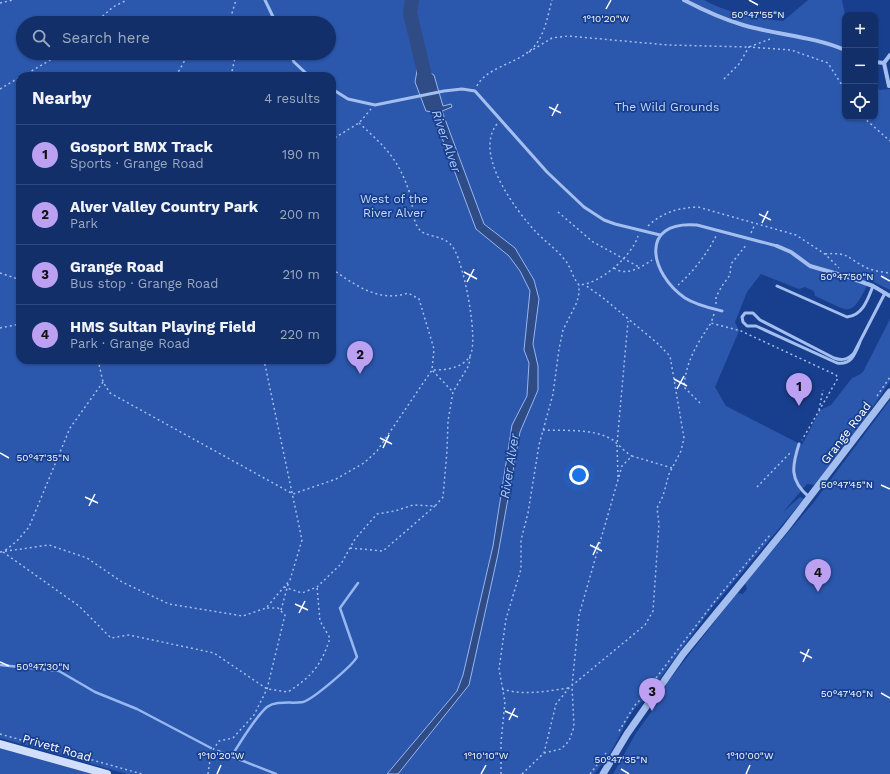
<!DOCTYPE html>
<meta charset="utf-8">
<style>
:root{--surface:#122f6a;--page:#1b3770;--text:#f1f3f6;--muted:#9ca9c1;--line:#314a7e;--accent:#bca0f2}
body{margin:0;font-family:"Work Sans",sans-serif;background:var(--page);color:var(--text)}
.controls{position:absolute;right:12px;top:12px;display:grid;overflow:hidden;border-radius:8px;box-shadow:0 1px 3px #0004}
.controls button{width:36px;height:36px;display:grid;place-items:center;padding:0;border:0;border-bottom:1px solid var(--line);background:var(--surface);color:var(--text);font:20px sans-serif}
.you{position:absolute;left:579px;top:475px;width:14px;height:14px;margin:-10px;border:3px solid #fff;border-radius:50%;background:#1a73e8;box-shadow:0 0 0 6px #1a73e833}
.badge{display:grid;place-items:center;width:26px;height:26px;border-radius:50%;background:var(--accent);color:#111;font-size:13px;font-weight:700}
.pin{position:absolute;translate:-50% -33px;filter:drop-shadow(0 1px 2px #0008)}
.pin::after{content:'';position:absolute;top:21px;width:14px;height:12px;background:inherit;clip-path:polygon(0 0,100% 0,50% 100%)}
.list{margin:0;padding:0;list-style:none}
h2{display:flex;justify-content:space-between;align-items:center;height:52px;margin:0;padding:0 16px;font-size:17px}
h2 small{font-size:13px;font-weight:400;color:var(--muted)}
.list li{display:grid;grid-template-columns:26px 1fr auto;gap:12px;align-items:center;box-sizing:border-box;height:60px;padding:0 16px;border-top:1px solid var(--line)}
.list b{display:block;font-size:15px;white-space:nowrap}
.list p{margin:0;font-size:13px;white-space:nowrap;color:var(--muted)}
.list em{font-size:13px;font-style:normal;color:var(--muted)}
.icon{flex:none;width:22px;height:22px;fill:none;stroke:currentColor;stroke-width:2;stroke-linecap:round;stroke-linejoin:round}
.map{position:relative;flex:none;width:890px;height:774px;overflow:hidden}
.search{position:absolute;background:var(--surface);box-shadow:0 1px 3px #0004;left:16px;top:16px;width:320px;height:44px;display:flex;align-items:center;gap:10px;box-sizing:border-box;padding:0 14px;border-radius:22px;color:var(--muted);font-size:15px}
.panel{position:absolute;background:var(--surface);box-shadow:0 1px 3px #0004;left:16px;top:72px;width:320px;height:292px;border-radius:12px}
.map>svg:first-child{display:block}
.green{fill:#2b57ac;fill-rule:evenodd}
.water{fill:#304c87;stroke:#97b7f1}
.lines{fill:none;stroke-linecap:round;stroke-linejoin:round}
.stream{stroke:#97b7f1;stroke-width:2.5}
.river{stroke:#304c87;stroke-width:14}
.path{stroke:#a4beef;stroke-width:1.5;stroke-dasharray:2 3;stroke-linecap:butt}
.service{stroke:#a4beef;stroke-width:3}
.minor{stroke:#a4beef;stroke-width:4}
.tertiary{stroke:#a4beef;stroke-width:7}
.secondary{stroke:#d1dffa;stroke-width:8}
.ticks{fill:none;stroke:#fff;stroke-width:1.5}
.labels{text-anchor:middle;stroke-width:3.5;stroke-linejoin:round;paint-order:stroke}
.park-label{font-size:12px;fill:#cadbfa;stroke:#183f8d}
.street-label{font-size:12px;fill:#fff;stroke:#183f8d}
.water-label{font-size:13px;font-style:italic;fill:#b0c9f6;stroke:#183f8d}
.ticks-label{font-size:10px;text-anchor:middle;fill:#fff;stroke:#183f8d;stroke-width:3.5;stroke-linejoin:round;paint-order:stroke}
</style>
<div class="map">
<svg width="890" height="774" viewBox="0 0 890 774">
<rect width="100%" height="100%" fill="#183f8d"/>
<!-- green -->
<path class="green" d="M0,0H704C726,13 757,18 783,21L808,0H842L845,15V117H875V69L879,90L890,89V290L870,280C850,319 853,313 815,296L814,291L805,287L799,289L761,274L747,292L735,322L739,331L715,387L726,406L802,445L820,410L831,405L852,378L859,375L863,372L890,319V381L860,426L816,485L807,484L783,512L800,497L804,499L711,609L644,700C628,712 624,730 614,746C609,756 601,765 594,774H127L0,738ZM23,23H329V53H23ZM20,76H332V360H20Z
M890,400V774H613L636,733L662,697L667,683L737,593L743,594L747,589L745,583L814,502Z
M0,748L92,774H0Z"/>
<!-- water -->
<path class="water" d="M424,61L429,72L434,75L443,106L451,104L452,107L442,111L484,224L515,248L534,280L539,299L533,344L538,366V390L520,432L498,554L469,685L398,774H387L457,691L463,675L493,546L512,425L527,396L529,363L524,350L530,291L520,271L509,256L476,229L435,119L432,112L426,111L415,82L418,65Z"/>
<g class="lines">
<!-- stream -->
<path class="stream" d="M0,665L59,671L95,692L137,709L211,748
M218,751L276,774
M231,757C240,743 255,717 267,707C277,700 292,704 303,702C312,700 352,666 357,657L340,608L358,583"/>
<!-- river -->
<path class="river" d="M412,0L410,13L426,80"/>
<!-- path -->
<path class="path" d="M0,3L13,0
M95,23L113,7L127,0
M229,23L236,0
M529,52L552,38L568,36L668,45L749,47L773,38
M23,76L62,53
M176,76L185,60L194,53
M231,76L236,53
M724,79L739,64L749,47L791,50L828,63L845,90
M477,86C486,68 514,64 528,52C544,41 547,18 552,0
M0,89L20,77
M863,117L890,141
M497,124C473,154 516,211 537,233C546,242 556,249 564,259C571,266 572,277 579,285C600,284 632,256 638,236
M332,142L336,137L359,123L371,109
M558,212L593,242L639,267
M648,226C663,212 678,208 698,207L796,235L825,254L839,268
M751,233L755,224
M825,254C849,252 847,258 865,267C873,271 882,272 890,273
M614,268C625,277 642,267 652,260
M332,269C355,285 379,303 408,293L419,299L434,349L432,370L453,392
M0,273L18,279L20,283
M678,285C693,272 707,254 716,236
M716,304V297L722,286L730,275L731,264L747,244
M714,314L711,323L741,331L836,375L838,378L802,440
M0,328L20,324
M98,360L103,382L110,393L293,494L336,479L364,463L377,451L432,370C444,370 462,369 470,356C479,340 464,265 454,249C444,232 424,240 417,226C412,217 413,204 410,194C398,158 386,148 359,123
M103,382L70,428L29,527L17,541L3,552L79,606L111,638L129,635L214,653L267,689L288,692C312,676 321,666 330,638L320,621L317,587
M877,396L890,377
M700,403L684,387C686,361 697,344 711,323
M819,410L823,390
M543,430C566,431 593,428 613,440C619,445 625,452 632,456
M618,477L617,444L628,321
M757,487L790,453
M350,548L383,551L435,506
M0,552L49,545L87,558L122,582L169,604L243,616L266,608L290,580L302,540L264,360
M284,587L302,593L317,587L341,564L355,539L377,514L395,511L413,505L435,506L443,497L447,451L448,421L453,392L469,365L470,356
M281,610L289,581
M656,678L715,601L770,535
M502,689C524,696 547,691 569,688
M619,731L635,705L643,697
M0,734L142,774
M544,753L561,749L569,741L574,727L572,686L579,615L622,466L632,456L672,468
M208,774L211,753L219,741L233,738L254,715L267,689L285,615L278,608H266
M501,774V742L505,702L499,669L506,619L521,569V540L528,513L539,445L553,394L559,349L563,330L577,302L579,293V285
M522,774L544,753L556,704L569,688L645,625L653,611L659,524L657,508L663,496L669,474L681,451L684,438L670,356L656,342L602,297L585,285
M590,774L606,753"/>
<!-- service -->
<path class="service" d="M265,0L276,23
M290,53L294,62L309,76
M332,89L348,99L375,105L444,91L462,89L475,91L547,172L584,207L604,220L615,224L660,235
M777,286L847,317C863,315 868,299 873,286
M722,311C710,308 696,305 685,298C650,274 638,220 697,225L777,246
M860,342C855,354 852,365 837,363L756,326H747L743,322L742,317L745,313H753L760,320L834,358C842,361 848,360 854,353L885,293
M799,444C792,466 789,480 809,497"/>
<!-- minor -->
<path class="minor" d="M684,0C703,10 723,19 743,25C777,35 812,36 845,50
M875,62L884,63L890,55
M884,63L889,86
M777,246L791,252L810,266L848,277L873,286L890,296"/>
<!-- tertiary -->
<path class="tertiary" d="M603,774L627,734L683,654L786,528L890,392"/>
<!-- secondary -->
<path class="secondary" d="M0,744L107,774"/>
</g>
<!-- ticks -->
<path class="ticks" d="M749,0L758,5M606,9L611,0M549,107L561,113M552,116L558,104M759,214L771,220M762,223L768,211M464,272L477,279M881,276L890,281M467,282L474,269M674,379L687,386M677,389L684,376M380,438L392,444M383,448L389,435M0,453L9,458M881,485L890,489M85,497L98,503M89,506L95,494M590,545L602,551M593,555L599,542M295,604L308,610M299,613L305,601M800,652L812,658M0,662L9,666M803,662L809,649M881,693L890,698M505,711L518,717M509,720L515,708M621,769L629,774M217,774L221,765M481,774L486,765M746,774L750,765"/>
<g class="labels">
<!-- park labels -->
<g class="park-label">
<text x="667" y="111">The Wild Grounds</text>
<text x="394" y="203">West of the<tspan x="394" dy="14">River Alver</tspan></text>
</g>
<!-- street labels -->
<g class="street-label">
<text transform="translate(846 433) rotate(-53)" y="4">Grange Road</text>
<text transform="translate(57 748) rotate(16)" y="4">Privett Road</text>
</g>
<!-- water labels -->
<g class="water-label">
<text transform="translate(447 141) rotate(71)" y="5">River Alver</text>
<text transform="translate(509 466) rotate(-81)" y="5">River Alver</text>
</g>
</g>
<g class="ticks-label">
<text x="758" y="18">50°47'55"N</text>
<text x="606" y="22">1°10'20"W</text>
<text x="847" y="280">50°47'50"N</text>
<text x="43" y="461">50°47'35"N</text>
<text x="847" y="488">50°47'45"N</text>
<text x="43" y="670">50°47'30"N</text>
<text x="847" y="697">50°47'40"N</text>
<text x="221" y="759">1°10'20"W</text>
<text x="486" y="759">1°10'10"W</text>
<text x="750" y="759">1°10'00"W</text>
<text x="621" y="763">50°47'35"N</text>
</g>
</svg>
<div class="controls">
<button>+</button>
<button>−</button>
<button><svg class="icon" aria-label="locate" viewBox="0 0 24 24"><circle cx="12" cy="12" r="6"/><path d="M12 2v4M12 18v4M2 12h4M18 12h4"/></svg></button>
</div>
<div class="you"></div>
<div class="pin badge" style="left:799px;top:406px">1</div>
<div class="pin badge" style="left:360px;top:374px">2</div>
<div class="pin badge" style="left:652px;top:711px">3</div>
<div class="pin badge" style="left:818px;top:592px">4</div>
<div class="search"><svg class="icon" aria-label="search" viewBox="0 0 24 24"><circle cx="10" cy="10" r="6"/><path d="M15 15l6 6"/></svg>Search here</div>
<section class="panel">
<h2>Nearby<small>4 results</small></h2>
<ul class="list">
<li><span class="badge">1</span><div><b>Gosport BMX Track</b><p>Sports · Grange Road</p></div><em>190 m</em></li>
<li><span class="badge">2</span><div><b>Alver Valley Country Park</b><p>Park</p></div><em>200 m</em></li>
<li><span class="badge">3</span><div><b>Grange Road</b><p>Bus stop · Grange Road</p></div><em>210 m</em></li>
<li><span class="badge">4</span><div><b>HMS Sultan Playing Field</b><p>Park · Grange Road</p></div><em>220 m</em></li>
</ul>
</section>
</div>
